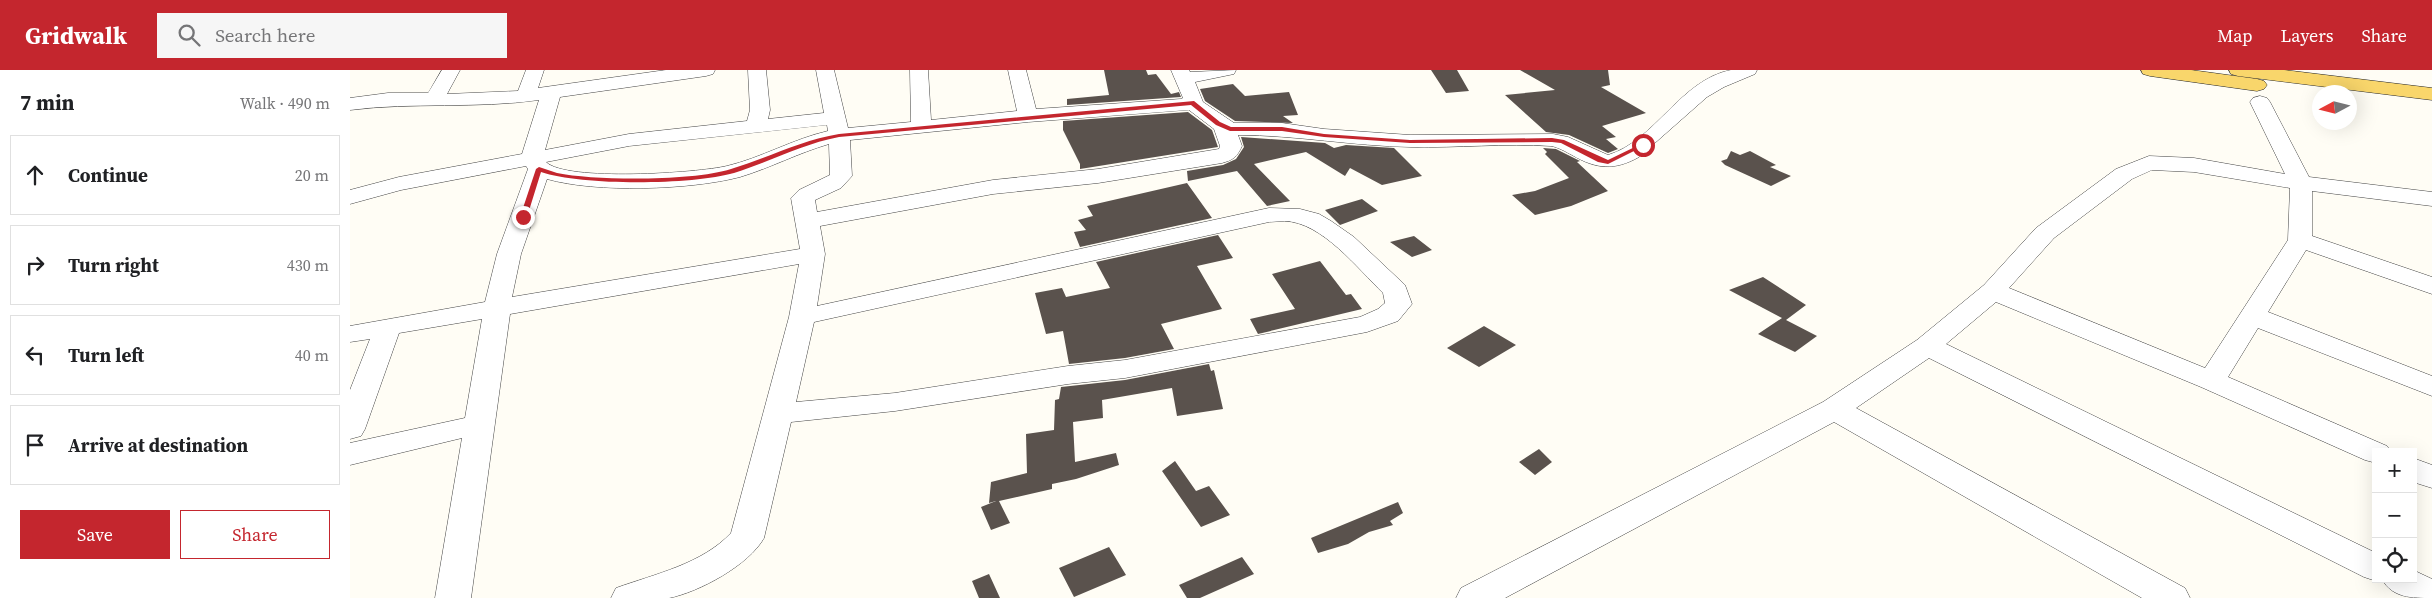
<!DOCTYPE html>
<meta charset="utf-8">
<style>
:root{--surface:#fff;--page:#f6f6f6;--text:#202124;--muted:#757577;--line:#e0e0e0;--accent:#c4262e}
body{margin:0;font-family:"Source Serif 4",serif;background:var(--page);color:var(--text)}
.controls{position:absolute;right:15px;bottom:15px;display:grid;overflow:hidden;border-radius:0px;box-shadow:0 5px 20px #0002}
.controls button{width:45px;height:45px;display:grid;place-items:center;padding:0;border:0;border-bottom:1px solid var(--line);background:var(--surface);color:var(--text);font:25px sans-serif}
.compass{position:absolute;left:1962px;top:15px;width:45px;height:45px;border-radius:50%;background:var(--surface);box-shadow:0 5px 20px #0002;rotate:263deg}
.stop{position:absolute;width:15px;height:15px;margin:-11px;border:4px solid #c4262e;border-radius:50%;background:#fff}
.stop.end{background:#c4262e;border-color:#fff;box-shadow:0 1px 5px #0008}
.list{margin:0;padding:0;list-style:none}
h2{display:flex;justify-content:space-between;align-items:center;height:65px;margin:0;padding:0 20px;font-size:21px}
h2 small{font-size:16px;font-weight:400;color:var(--muted)}
.list li{display:grid;grid-template-columns:32px 1fr auto;gap:15px;align-items:center;box-sizing:border-box;height:80px;margin:0 10px 10px;padding:0 10px;border:1px solid var(--line);border-radius:0px}
.list b{display:block;font-size:19px;white-space:nowrap}
.list em{font-size:16px;font-style:normal;color:var(--muted)}
.actions{display:flex;gap:10px;padding:15px 20px}
.actions a{flex:1;padding:11px 0;border:1px solid var(--accent);border-radius:0px;text-align:center;font-size:18px;color:var(--accent)}
.actions .main{background:var(--accent);color:#fff}
.icon{flex:none;width:28px;height:28px;fill:none;stroke:currentColor;stroke-width:2;stroke-linecap:round;stroke-linejoin:round}
.map{position:relative;flex:none;width:2082px;height:528px;overflow:hidden}
header{display:flex;align-items:center;gap:30px;box-sizing:border-box;height:70px;padding:0 25px;background:var(--accent);color:#fff}
header strong{font-size:24px}
nav{display:flex;gap:28px;margin-inline-start:auto;font-size:18px}
.search{width:350px;height:45px;background:var(--page);display:flex;align-items:center;gap:12px;box-sizing:border-box;padding:0 18px;border-radius:0px;color:var(--muted);font-size:19px}
main{display:flex}
aside{flex:1;background:var(--surface)}
.map>svg:first-child{display:block}
.building{fill:#5a524d}
.lines{fill:none;stroke-linecap:round;stroke-linejoin:round}
.minor-casing{stroke:#444;stroke-width:1}
.major-casing{stroke:#222;stroke-width:1}
.minor{fill:#fff;fill-rule:evenodd}
.major{fill:#f9d66b;fill-rule:evenodd}
.route{fill:#c4262e}
</style>
<header>
<strong>Gridwalk</strong>
<div class="search"><svg class="icon" aria-label="search" viewBox="0 0 24 24"><circle cx="10" cy="10" r="6"/><path d="M15 15l6 6"/></svg>Search here</div>
<nav><a>Map</a><a>Layers</a><a>Share</a></nav>
</header>
<main>
<aside>
<h2>7 min<small>Walk · 490 m</small></h2>
<ul class="list">
<li><svg class="icon" aria-label="ahead" viewBox="0 0 24 24"><path d="M12 20V5M6 11l6-6 6 6"/></svg><div><b>Continue</b></div><em>20 m</em></li>
<li><svg class="icon" aria-label="right" viewBox="0 0 24 24"><path d="M7 20v-9h11M14 6l5 5-5 5"/></svg><div><b>Turn right</b></div><em>430 m</em></li>
<li><svg class="icon" aria-label="left" viewBox="0 0 24 24"><path d="M17 20v-9H6M10 6l-5 5 5 5"/></svg><div><b>Turn left</b></div><em>40 m</em></li>
<li><svg class="icon" aria-label="arrive" viewBox="0 0 24 24"><path d="M6 21V4h12l-3 4 3 4H6"/></svg><div><b>Arrive at destination</b></div></li>
</ul>
<div class="actions"><a class="main">Save</a><a>Share</a></div>
</aside>
<div class="map">
<svg width="2082" height="528" viewBox="0 0 2082 528">
<rect width="100%" height="100%" fill="#fffdf5"/>
<!-- building -->
<path class="building" d="M754,0H796L798,5L806,4L821,24L829,22L831,27L717,35V29L759,25Z
M1081,0H1107L1119,21L1096,23Z
M1170,0H1258L1260,15L1251,17L1296,43L1252,56L1266,67L1256,69L1268,79L1258,83L1219,65L1196,62L1155,25L1205,20Z
M883,14L895,26L939,22L948,45L933,46L943,53L885,51L855,31L850,19Z
M838,42L862,60L868,77L730,99V94L713,60V51Z
M891,67L975,73L984,78L996,75L1044,78L1072,106L1032,115L1000,98L995,106L956,82L904,94L940,131L917,136L887,101L838,111L837,101L873,95L886,89L894,77Z
M1193,78L1206,79L1230,91L1227,92L1258,121L1221,136L1185,145L1162,125L1185,121L1219,108L1195,84L1197,82Z
M1381,81L1390,85L1400,81L1426,95L1420,97L1441,106L1421,116L1375,95L1371,91L1377,89Z
M837,113L862,148L730,177L724,162L736,160L728,150L743,146L737,136Z
M1012,129L1028,141L990,155L975,140Z
M868,165L883,188L847,196L872,239L811,254L824,279L775,288L719,294L713,261L696,264L685,223L712,218L716,227L760,218L746,192Z
M1064,166L1082,180L1062,187L1040,172Z
M970,191L996,225L1001,224L1012,239L908,264L900,249L945,239L922,204Z
M1413,207L1456,235L1436,250L1467,266L1445,282L1408,264L1432,248L1379,220Z
M1134,256L1166,275L1129,297L1097,278Z
M859,294L861,301L864,300L873,339L827,346L822,318L752,330L753,348L723,352L725,392L766,383L769,395L726,409L702,414V419L649,431L660,453L641,460L631,437L646,431L639,433L641,412L677,403L676,364L704,360L705,330L709,329L711,317L775,310Z
M1189,379L1202,392L1185,405L1169,392Z
M825,391L846,421L859,416L880,445L851,457L812,401Z
M1048,432L1053,443L1040,451L1043,455L1019,462L998,474L968,483L961,468Z
M759,477L776,505L724,527L709,498Z
M892,487L904,504L850,528H837L829,515Z
M639,504L650,528H629L622,511Z"/>
<g class="lines">
<defs>
<path id="minor" d="M92,0H110L97,24L168,21L176,0H194L188,18L316,0H365L363,4L356,6L210,27L195,80L279,64L397,51L400,40L398,0H416L420,40L418,49L474,43L466,0H484L498,58L561,52L560,0H578L581,50L667,41L658,0H676L686,39L831,29L833,28L821,0H839L840,2L886,0L884,4L845,12L853,32L884,53H932L974,59L1060,65L1203,64L1218,67L1258,85C1305,71 1330,10 1381,0C1389,0 1399,0 1407,0L1405,4L1374,17L1357,27L1289,87C1264,101 1246,99 1222,85C1216,82 1208,77 1201,76C1155,73 1108,78 1061,77C1003,76 946,65 888,65L892,76C887,87 883,90 872,93L748,113L643,124L470,156L475,184L467,236L919,138L950,139L969,144L981,151L1004,167L1055,215L1062,234L1048,251L1017,262L775,308L718,314L545,341L441,352L414,468C399,495 349,522 319,528C301,528 279,528 261,528L266,518C305,504 352,494 381,463L439,247L449,194L160,244L121,528H85L112,368L0,395V373L115,348L132,249L49,263L15,359L11,366L0,369V320L20,269L0,272V256L135,232L147,184L178,99L176,96L51,120L0,134V120L49,107L172,84L189,30C126,39 63,32 0,40V28L38,23H78ZM839,40L864,59L870,76L869,79L748,99L643,110L467,142L465,130L491,118L502,106L500,70L678,52ZM477,55L478,61C443,69 411,88 377,96C348,103 216,112 196,92L279,76ZM479,74L480,105L449,120L441,128L450,179L162,227L171,184L197,109C246,123 340,120 390,107C420,98 448,83 479,74ZM935,151C972,152 1008,199 1033,223L1035,233L1028,239L1010,247L775,290L718,296L545,323L446,332L464,252L919,152Z
M1910,26L1917,28L1920,32L1959,107L2082,122V136L1962,121V166L2082,207V224L1956,180L1918,242L2082,306V326L1908,258L1878,307L2037,376L2041,382H2026V393L2015,390L1851,317L1646,232L1596,274L2026,483V509H2063V500L2082,509V528C2062,528 2042,528 2032,509L2026,511L2014,507L1579,288L1506,338L1835,518L1840,528H1792L1484,352L1155,528H1106L1111,518L1473,332L1567,270L1634,215L1686,158L1766,99L1799,86L1844,88L1935,104L1900,32L1903,28ZM1802,100L1844,102L1940,118L1938,170L1855,298L1659,218L1704,168L1782,109Z
M2063,388L2082,395V418L2063,412Z"/>
<path id="major" d="M1791,0H1841L1907,9L1914,11L1917,15L1914,19L1907,21L1800,6L1793,4Z
M1879,0H1934L2082,18V30L1888,6L1881,4Z"/>
</defs>
<!-- minor casing -->
<use href="#minor" class="minor-casing"/>
<!-- major casing -->
<use href="#major" class="major-casing"/>
<!-- minor -->
<use href="#minor" class="minor"/>
<!-- major -->
<use href="#major" class="major"/>
</g>
<!-- route -->
<path class="route" d="M844,31L870,52L881,57H932L974,64L1060,70L1202,68L1214,70L1258,90L1291,74L1296,75L1258,94L1248,92L1211,73L1202,72L1060,73L974,67L932,61H880L866,55L841,35L489,67C452,74 420,92 384,103C342,115 232,116 191,102L177,147L173,149L170,147L186,99L189,97C195,99 201,101 207,103C246,111 344,111 381,99C418,88 451,70 489,64Z"/>
</svg>
<div class="controls">
<button>+</button>
<button>−</button>
<button><svg class="icon" aria-label="locate" viewBox="0 0 24 24"><circle cx="12" cy="12" r="6"/><path d="M12 2v4M12 18v4M2 12h4M18 12h4"/></svg></button>
</div>
<svg class="compass" viewBox="-18 -18 36 36"><path d="M0-13l5 13h-10z" fill="#e53935"/><path d="M0 13l5-13h-10z" fill="#757577"/></svg>
<div class="stop" style="left:1293px;top:75px"></div>
<div class="stop end" style="left:173px;top:147px"></div>
</div>
</main>
